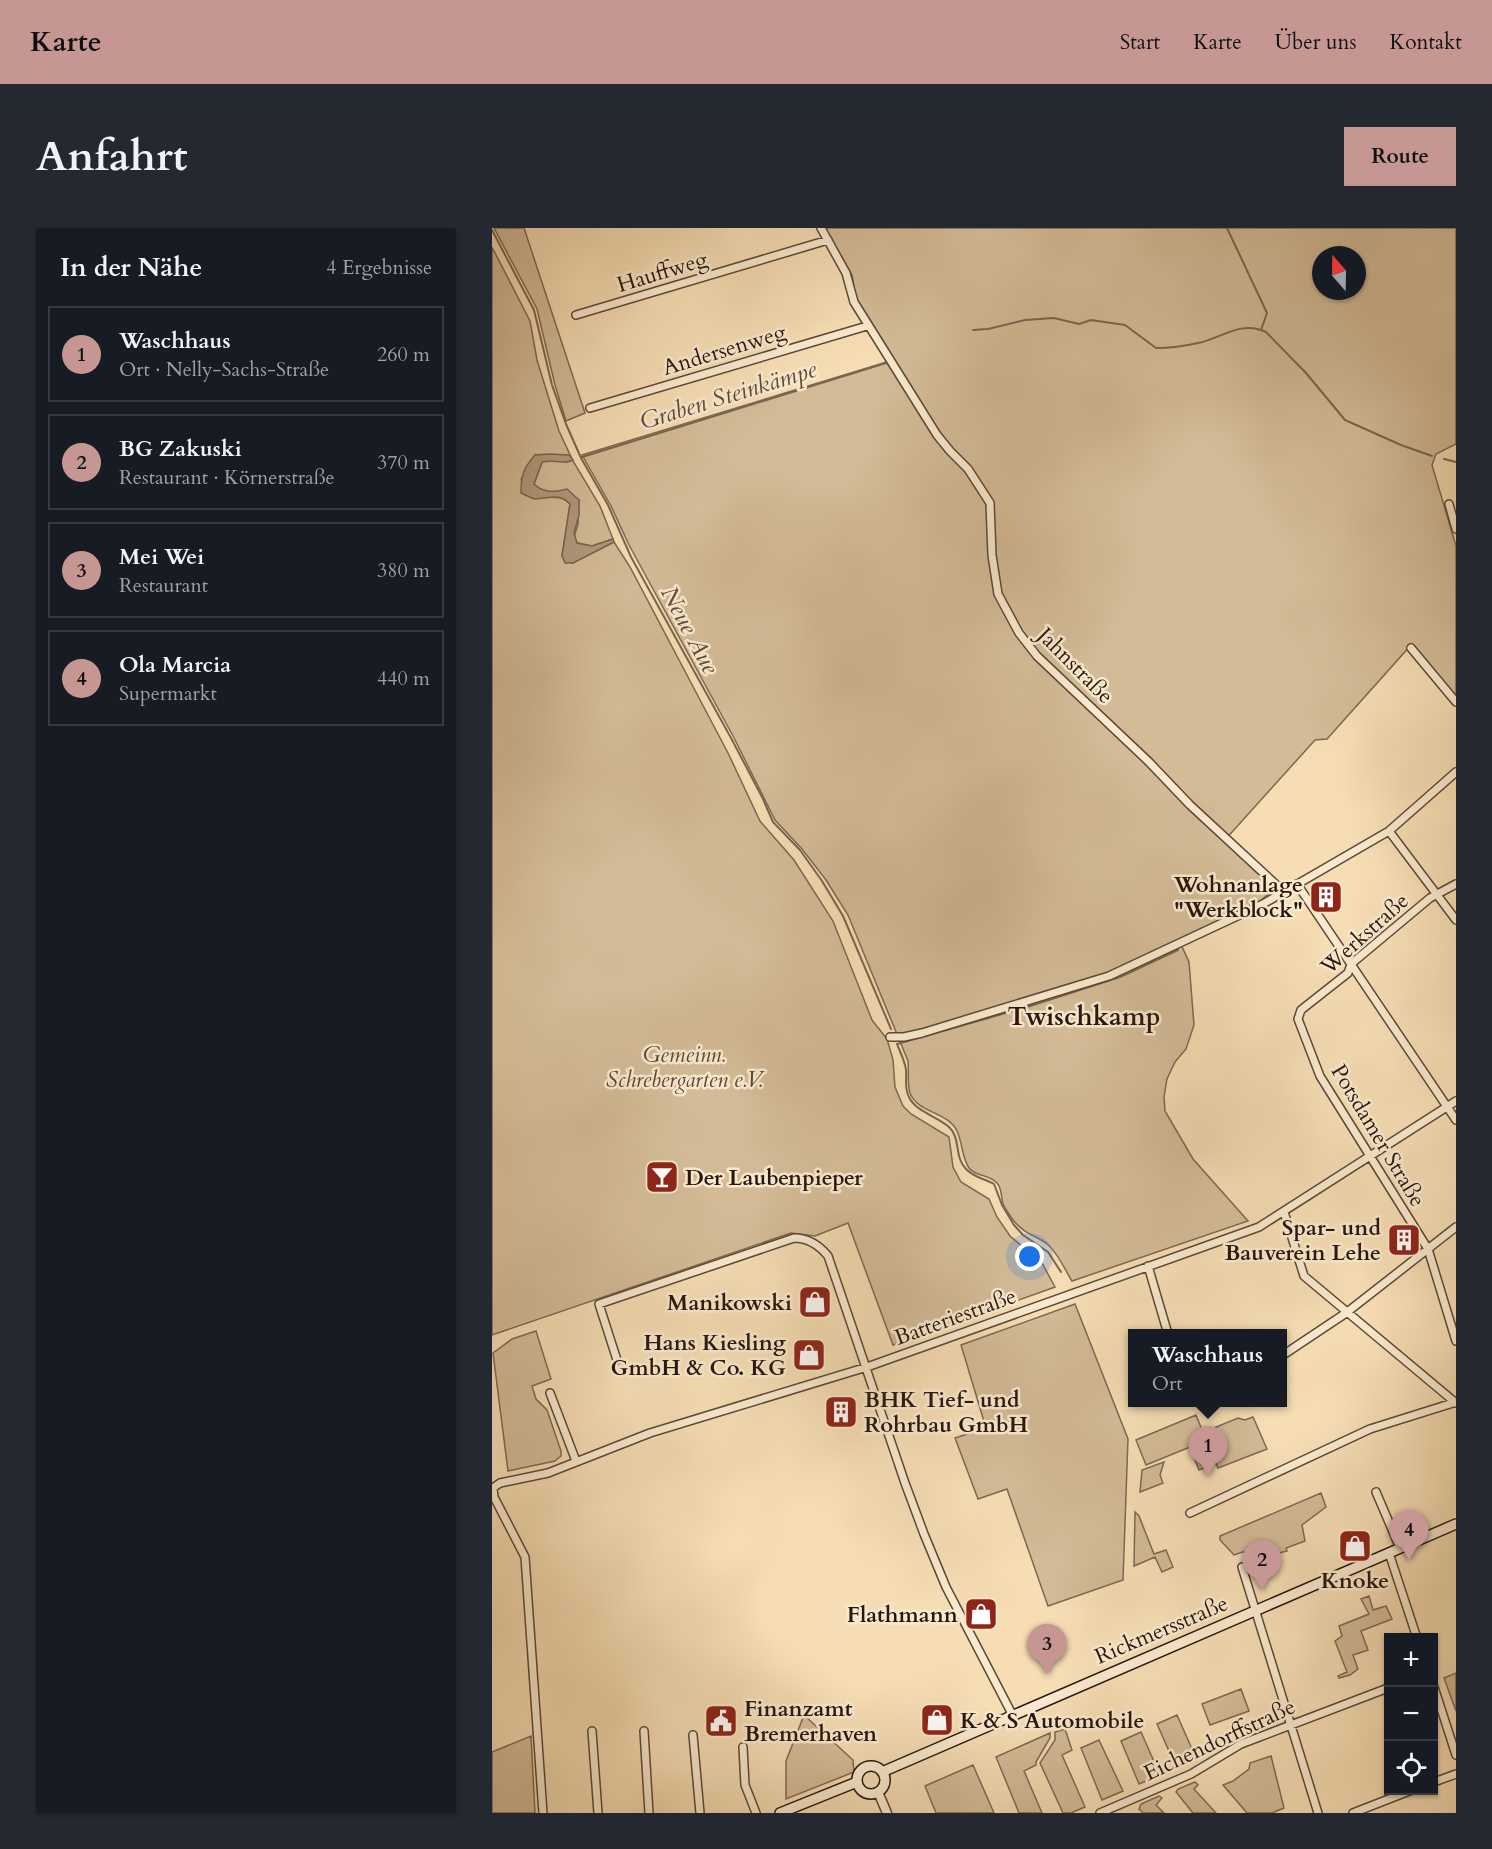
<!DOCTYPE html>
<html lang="de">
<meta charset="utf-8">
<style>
:root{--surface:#171b24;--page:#242831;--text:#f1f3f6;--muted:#9ea1a6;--line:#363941;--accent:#c59692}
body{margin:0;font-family:Cardo,serif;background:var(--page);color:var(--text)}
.controls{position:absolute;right:18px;bottom:18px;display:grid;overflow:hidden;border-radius:0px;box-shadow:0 2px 4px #0004}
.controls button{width:54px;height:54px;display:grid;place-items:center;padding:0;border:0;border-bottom:2px solid var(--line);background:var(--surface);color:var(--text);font:30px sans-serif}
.compass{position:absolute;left:820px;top:18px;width:54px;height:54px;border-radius:50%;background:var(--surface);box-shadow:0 2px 4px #0004;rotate:340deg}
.you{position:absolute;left:538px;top:1029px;width:21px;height:21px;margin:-15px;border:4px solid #fff;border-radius:50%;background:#1a73e8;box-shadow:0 0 0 9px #1a73e833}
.badge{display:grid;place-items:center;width:39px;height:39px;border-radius:50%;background:var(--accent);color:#111;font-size:20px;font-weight:700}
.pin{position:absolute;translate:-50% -50px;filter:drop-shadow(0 2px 3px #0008)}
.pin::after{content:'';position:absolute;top:32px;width:21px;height:18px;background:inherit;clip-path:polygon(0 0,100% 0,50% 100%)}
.popup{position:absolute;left:636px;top:1101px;width:159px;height:78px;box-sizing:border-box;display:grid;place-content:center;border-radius:0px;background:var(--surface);filter:drop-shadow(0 2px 4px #0005);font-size:20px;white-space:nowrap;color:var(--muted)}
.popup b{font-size:22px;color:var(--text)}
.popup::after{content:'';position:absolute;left:50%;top:100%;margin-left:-12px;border:12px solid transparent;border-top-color:var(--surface)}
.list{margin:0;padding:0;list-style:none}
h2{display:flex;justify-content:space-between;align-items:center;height:78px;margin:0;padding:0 24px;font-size:26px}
h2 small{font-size:20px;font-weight:400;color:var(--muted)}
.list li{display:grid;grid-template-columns:39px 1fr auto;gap:18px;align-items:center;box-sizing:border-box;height:96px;margin:0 12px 12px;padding:0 12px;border:2px solid var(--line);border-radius:0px}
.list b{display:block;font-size:22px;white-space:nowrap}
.list p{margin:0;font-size:20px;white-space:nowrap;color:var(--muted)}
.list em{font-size:20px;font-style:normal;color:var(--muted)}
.icon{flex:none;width:33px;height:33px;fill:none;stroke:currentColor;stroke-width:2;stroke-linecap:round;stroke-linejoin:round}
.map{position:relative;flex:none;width:964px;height:1585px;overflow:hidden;border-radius:0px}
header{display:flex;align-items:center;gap:36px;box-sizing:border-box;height:84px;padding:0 30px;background:var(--accent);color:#111}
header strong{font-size:28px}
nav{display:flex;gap:33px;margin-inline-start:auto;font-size:21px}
.intro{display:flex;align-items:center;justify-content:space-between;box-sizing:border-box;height:144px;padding:0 36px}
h1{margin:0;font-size:42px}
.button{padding:15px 27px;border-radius:0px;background:var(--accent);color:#111;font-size:21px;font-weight:700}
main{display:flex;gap:36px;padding:0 36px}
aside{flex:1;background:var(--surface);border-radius:0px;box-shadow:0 2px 4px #0004}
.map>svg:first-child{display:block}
.green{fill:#d3bb97;stroke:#7e6852;stroke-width:1.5;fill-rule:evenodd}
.water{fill:#b0997b;stroke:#7a654f;stroke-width:1.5}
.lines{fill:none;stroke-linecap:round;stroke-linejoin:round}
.stream{stroke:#7a654f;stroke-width:2}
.minor-casing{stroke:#5c4836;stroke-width:10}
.tertiary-casing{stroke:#5c4836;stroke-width:11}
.secondary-casing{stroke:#28160c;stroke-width:12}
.minor{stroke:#f9e9ce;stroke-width:7}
.tertiary{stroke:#f9e9ce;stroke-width:8}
.secondary{stroke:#f9e9ce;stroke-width:9}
.labels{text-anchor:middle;stroke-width:5;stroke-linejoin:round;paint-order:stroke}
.street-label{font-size:22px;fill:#28160c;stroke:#f9e9ce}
.poi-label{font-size:22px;font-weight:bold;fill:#28160c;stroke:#f9e9ce;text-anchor:end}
.park-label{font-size:22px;font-style:italic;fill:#5b4836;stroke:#f9e9ce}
.water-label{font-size:24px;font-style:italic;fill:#5e4a38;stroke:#f9e9ce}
.quarter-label{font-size:26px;font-weight:bold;fill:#28160c;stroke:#f9e9ce}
</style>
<header>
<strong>Karte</strong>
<nav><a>Start</a><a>Karte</a><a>Über uns</a><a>Kontakt</a></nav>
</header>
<div class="intro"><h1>Anfahrt</h1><a class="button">Route</a></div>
<main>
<aside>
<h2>In der Nähe<small>4 Ergebnisse</small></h2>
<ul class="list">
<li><span class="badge">1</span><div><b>Waschhaus</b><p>Ort · Nelly-Sachs-Straße</p></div><em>260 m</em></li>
<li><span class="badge">2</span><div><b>BG Zakuski</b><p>Restaurant · Körnerstraße</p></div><em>370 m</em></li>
<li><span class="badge">3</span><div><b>Mei Wei</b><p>Restaurant</p></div><em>380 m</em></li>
<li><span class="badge">4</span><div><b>Ola Marcia</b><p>Supermarkt</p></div><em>440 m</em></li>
</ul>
</aside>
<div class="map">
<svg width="964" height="1585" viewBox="0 0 964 1585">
<rect width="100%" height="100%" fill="#f6ddb4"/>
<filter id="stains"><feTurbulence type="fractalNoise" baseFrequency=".00333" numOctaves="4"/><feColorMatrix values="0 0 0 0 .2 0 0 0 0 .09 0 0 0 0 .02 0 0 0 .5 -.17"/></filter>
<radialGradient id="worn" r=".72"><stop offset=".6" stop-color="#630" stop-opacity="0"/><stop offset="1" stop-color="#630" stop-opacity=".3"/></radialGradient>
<!-- green -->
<path class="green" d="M2,0H32L93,185L74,193L63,157L45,81Z
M333,0H964V216L944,226L940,237L964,318V468L920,416L835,511L823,512L732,613L782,661L767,674L687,712L697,734L702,797L694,821L683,834L675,851L672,869L673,883L701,931L756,993L580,1053C573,1042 565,1023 554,1015C540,1006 533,1006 521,992C518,987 514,982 511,976C509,969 510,960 505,955C497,946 484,949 477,940C469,928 471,914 464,901C454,884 425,884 418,865C415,855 417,844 416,833L356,687L334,652L310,621L283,592L241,508L137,317L119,278L90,227L395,134L415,164L403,134L364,71L360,47ZM829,27H865V63H829Z
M0,19L38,93L45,132L67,203L81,233L108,278L121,311L100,318L85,315L82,309L86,296L87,272L48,261L42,256L50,234L58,232L76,234V227H43L29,252L56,269L72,270L78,276L70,328L81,335L122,314L138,339L236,525L268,593L302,632L341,693L380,792L395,811L401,832L403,859L411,878L419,886L457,909L461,939L469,954L497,971L505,989L518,1008L550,1035L563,1059L401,1117L356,995L323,1008L299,1005L0,1107Z
M583,1076L636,1211L631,1352L556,1378L515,1261L486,1271L463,1210L494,1200L469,1117Z
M44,1103L59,1151L40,1158L44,1171L55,1182L69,1223V1228L63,1233L16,1243L1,1125L20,1111Z
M704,1187L714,1212L711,1214L717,1227L726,1223L717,1202L746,1190L753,1192L761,1189L775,1221L726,1240L724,1235L707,1242L698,1219L654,1237L644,1212Z
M672,1234L668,1247L671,1255L648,1264L650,1242Z
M829,1265L834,1279L810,1297L813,1313L794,1320L795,1323L783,1326L778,1315L742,1327L728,1312V1308Z
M643,1284L647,1288L662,1326L674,1322L681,1339L670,1344L663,1329L642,1338Z
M877,1368L881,1382L894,1378L900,1391L869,1403L876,1422L861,1427L866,1441L858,1447L847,1450L846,1448L855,1444L843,1413L850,1408L847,1398L877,1386L869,1371Z
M964,1445V1483L952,1450Z
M749,1461L757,1483L718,1497L710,1476Z
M312,1487L361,1532L362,1544L294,1571V1533Z
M685,1487L704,1530L684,1539L665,1496Z
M573,1501L580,1522L570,1527L593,1579L579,1585H571L548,1535L563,1512V1504Z
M649,1504L668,1547L647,1556L629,1513Z
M558,1505V1510L544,1534V1537L532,1543L550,1585H527L504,1529Z
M39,1508L43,1585H0V1524Z
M607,1512L631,1563L610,1572L589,1520Z
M779,1528L792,1580L780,1585H755L731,1557L741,1553L757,1541L758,1535Z
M481,1537L502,1585H444L433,1558Z
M703,1554L706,1557L702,1561L724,1585H701L684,1564L686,1561Z
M667,1568L670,1570L664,1577L672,1585H651L647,1581L649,1576Z"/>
<!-- water -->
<path class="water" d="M57,226L77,227L81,232C72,237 60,231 50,234L42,256C51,265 62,265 75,261L87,272V287L82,305L85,315L100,318L121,311L122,314L81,335H73L70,328L78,276C66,264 58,271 43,271C39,270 33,267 29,265C29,247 31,241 43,227Z"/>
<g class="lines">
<!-- stream -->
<path class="stream" d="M0,2L42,82L60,157L74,196L89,230L116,277L139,329L239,510L270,569L281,594L308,622L330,653L351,688L399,801
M481,102L496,101L533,92L562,90L587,96L599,92L633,97L664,120C678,120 693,118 706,115C727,111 747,94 769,102L775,85L735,0
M769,102L774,104L814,145L853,192L909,217L940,228
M90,229L394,135
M952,231L964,234
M569,1044L556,1024L531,1007L522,997L510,977L502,956C493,951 481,949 474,941C462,929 469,910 457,899C445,888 424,884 417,869C412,860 415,852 414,842C413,833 408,824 405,816L535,779L628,749L686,722"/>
<defs>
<path id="minor" d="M329,0L354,45L362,74L445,207L458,223L476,241L498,275L500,327L506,366L527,405L545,428L657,534L698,577L792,664
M84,87L336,12
M98,180L375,98
M957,276L964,301
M919,420L964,474
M897,603L964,692
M805,656L964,892
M964,656L938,670L859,736L856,745L809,782L806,791L828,848L936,1021L964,1113
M398,809H412L430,805L617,748L771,676L897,603L964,544
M792,984L812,1048L964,1175
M656,1038L676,1106
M791,1127L854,1085L964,999
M125,1132L107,1076L302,1010C317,1010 327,1017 336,1028L413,1255L432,1306L454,1359L520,1486
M58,1165L84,1233
M884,1264L908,1320
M698,1285L878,1201L964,1174
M897,1325L925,1410
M750,1339L826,1585
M942,1459L964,1527
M100,1503L106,1585
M152,1503L157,1585
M201,1507L208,1585
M251,1519L253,1557L264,1585
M942,1554L964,1546
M51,1585L33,1329L2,1269L1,1260L8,1255L56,1245L158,1205L375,1139L767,999L964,873
M608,1585L699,1546L749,1516L896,1460
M861,1585L920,1562"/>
<path id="tertiary" d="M386,1564L395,1585"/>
<path id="secondary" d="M365 1552a14 14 0 1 1 28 0a14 14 0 1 1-28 0Z
M390,1544L964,1296
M288,1585L365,1554"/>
</defs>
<!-- minor casing -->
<use href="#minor" class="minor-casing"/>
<!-- tertiary casing -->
<use href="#tertiary" class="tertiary-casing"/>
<!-- secondary casing -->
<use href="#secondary" class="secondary-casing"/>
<!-- minor -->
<use href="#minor" class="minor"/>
<!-- tertiary -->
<use href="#tertiary" class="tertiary"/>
<!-- secondary -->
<use href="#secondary" class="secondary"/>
</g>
<!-- icons -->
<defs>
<symbol id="building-square" viewBox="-11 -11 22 22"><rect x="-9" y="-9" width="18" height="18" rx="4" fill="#8f2418" stroke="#f9e9ce"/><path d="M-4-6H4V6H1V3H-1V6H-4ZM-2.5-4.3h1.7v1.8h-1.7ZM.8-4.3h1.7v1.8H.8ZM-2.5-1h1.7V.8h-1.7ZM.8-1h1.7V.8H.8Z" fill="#fff"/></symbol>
<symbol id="bar-square" viewBox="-11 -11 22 22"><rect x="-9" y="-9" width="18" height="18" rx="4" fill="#8f2418" stroke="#f9e9ce"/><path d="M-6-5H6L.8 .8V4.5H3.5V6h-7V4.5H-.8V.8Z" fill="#fff"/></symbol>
<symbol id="shop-square" viewBox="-11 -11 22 22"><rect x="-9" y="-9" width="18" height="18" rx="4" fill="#8f2418" stroke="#f9e9ce"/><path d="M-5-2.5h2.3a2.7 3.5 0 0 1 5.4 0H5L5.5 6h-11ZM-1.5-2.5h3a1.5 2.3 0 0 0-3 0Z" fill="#fff"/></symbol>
<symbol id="civic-square" viewBox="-11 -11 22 22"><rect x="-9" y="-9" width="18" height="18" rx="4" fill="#8f2418" stroke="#f9e9ce"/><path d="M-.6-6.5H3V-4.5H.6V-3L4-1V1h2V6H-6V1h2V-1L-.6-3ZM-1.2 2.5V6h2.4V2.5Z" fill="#fff"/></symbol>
</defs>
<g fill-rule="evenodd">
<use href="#building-square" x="815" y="650" width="38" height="38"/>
<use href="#bar-square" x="151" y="930" width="38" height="38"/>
<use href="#building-square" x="893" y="993" width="38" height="38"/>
<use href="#shop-square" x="304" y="1055" width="38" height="38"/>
<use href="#shop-square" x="298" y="1108" width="38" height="38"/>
<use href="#building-square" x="330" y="1165" width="38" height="38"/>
<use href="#shop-square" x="844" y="1299" width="38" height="38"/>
<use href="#shop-square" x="470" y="1367" width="38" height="38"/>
<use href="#shop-square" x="426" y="1473" width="38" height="38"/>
<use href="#civic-square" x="210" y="1474" width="38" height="38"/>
</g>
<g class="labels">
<!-- street labels -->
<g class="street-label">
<text transform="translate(170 43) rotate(-17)" y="8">Hauffweg</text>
<text transform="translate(232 121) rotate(-17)" y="8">Andersenweg</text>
<text transform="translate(584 437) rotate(45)" y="8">Jahnstraße</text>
<text transform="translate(872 705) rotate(-42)" y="8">Werkstraße</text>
<text transform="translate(887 907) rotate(59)" y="8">Potsdamer Straße</text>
<text transform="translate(463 1088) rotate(-20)" y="8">Batteriestraße</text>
<text transform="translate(669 1401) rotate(-23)" y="8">Rickmersstraße</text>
<text transform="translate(727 1511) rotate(-25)" y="8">Eichendorffstraße</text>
</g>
<!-- poi labels -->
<g class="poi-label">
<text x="811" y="664">Wohnanlage<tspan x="811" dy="25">"Werkblock"</tspan></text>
<text x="193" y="957" text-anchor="start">Der Laubenpieper</text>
<text x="889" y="1007">Spar- und<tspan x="889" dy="25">Bauverein Lehe</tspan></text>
<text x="300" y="1082">Manikowski</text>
<text x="294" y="1122">Hans Kiesling<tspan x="294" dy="25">GmbH &amp; Co. KG</tspan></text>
<text x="372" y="1179" text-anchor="start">BHK Tief- und<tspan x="372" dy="25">Rohrbau GmbH</tspan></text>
<text x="863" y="1360" text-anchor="middle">Knoke</text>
<text x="466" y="1394">Flathmann</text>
<text x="252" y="1488" text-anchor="start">Finanzamt<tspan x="252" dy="25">Bremerhaven</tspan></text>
<text x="468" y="1500" text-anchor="start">K &amp; S Automobile</text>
</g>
<!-- park labels -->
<g class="park-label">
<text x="192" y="834">Gemeinn.<tspan x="192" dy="25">Schrebergarten e.V.</tspan></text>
</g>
<!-- water labels -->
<g class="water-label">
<text transform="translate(236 167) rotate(-17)" y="8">Graben Steinkämpe</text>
<text transform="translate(198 402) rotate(62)" y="8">Neue Aue</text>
</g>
<!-- quarter labels -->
<g class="quarter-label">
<text x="592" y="797">Twischkamp</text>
</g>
</g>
<rect width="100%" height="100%" filter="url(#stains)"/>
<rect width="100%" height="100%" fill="url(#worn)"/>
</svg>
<div class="controls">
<button>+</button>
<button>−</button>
<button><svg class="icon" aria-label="locate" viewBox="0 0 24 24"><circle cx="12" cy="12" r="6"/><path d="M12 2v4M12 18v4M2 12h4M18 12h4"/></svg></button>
</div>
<svg class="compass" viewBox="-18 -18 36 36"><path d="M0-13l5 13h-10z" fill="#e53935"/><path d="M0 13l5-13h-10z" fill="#9ea1a6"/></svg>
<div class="you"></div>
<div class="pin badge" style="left:716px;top:1248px">1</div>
<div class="popup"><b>Waschhaus</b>Ort</div>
<div class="pin badge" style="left:770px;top:1362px">2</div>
<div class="pin badge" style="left:555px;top:1446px">3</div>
<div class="pin badge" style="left:917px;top:1332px">4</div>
</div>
</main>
